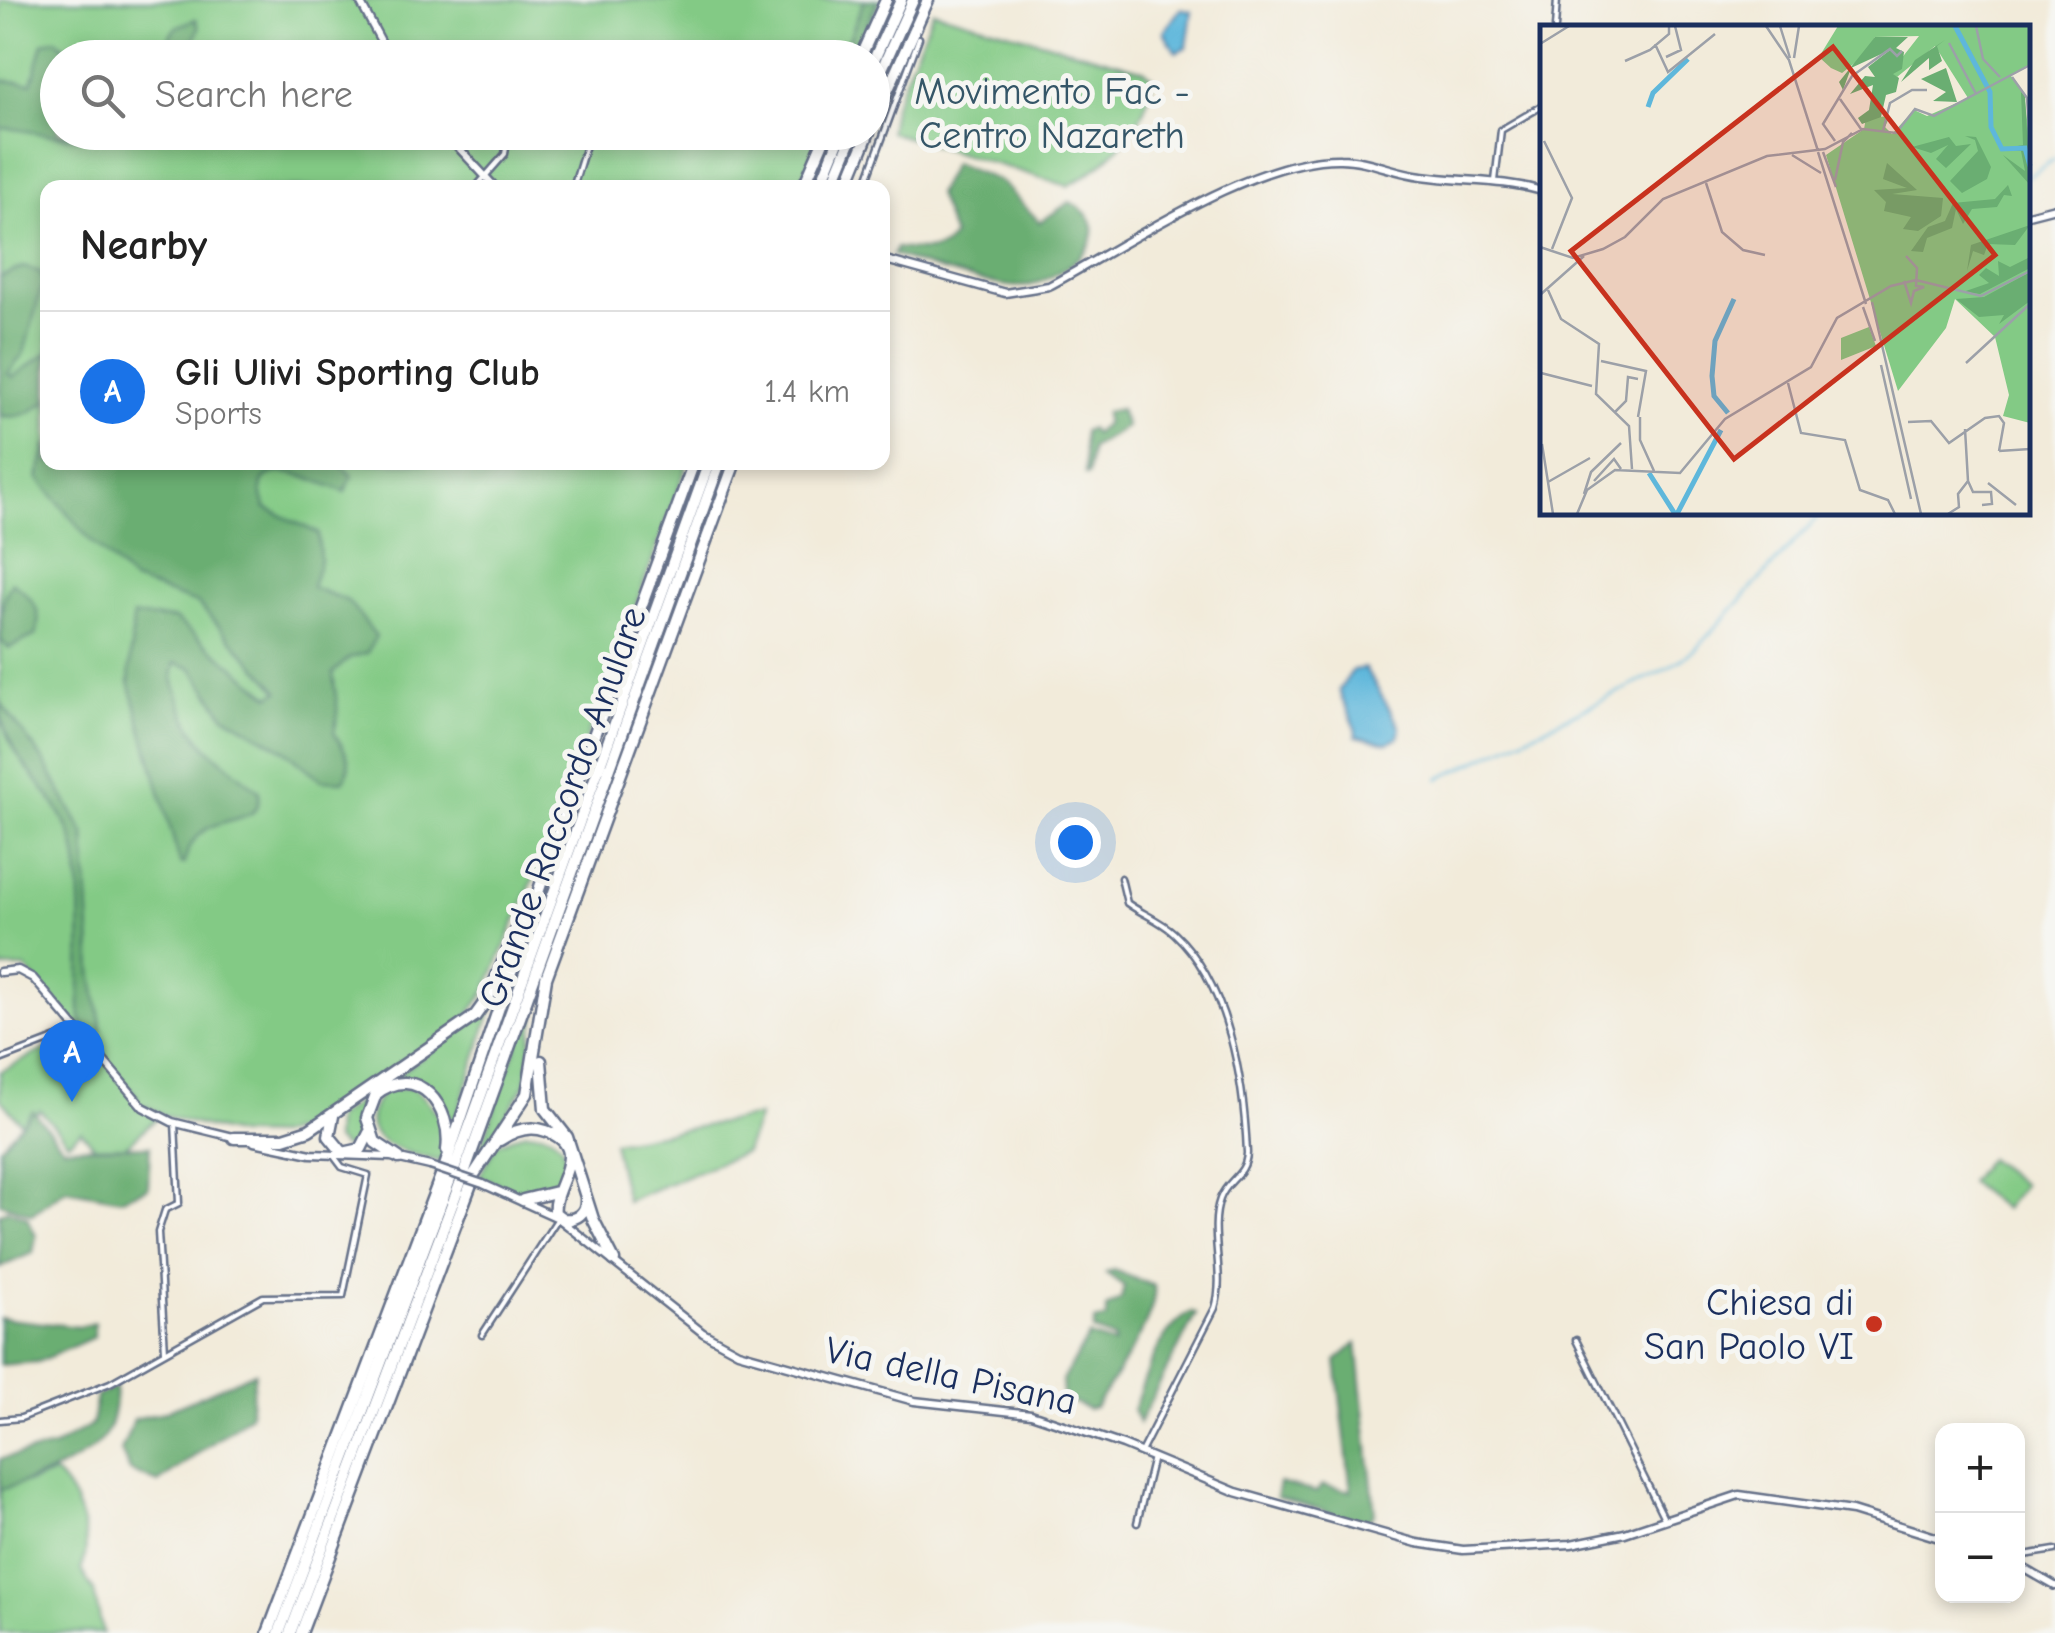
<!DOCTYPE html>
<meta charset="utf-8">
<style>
:root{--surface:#fff;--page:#f6f6f6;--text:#222;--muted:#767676;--line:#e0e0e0;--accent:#1a73e8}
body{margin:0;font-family:"Comic Neue",sans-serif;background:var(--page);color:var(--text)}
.controls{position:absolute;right:30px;bottom:30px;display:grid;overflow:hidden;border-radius:20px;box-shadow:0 5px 15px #0003}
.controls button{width:90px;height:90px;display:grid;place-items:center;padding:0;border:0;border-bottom:2px solid var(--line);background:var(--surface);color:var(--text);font:50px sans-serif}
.you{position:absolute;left:1075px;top:842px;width:35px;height:35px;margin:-25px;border:8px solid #fff;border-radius:50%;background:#1a73e8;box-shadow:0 0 0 15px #1a73e833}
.badge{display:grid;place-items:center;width:65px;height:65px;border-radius:50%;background:var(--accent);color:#fff;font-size:32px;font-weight:700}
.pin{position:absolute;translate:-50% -82px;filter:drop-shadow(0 2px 5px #0008)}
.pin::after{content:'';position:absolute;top:52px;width:35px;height:30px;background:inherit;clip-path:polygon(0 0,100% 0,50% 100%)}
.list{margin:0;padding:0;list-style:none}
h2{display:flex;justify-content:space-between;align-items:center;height:130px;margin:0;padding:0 40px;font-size:42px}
h2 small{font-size:32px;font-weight:400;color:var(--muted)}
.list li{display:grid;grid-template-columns:65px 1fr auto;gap:30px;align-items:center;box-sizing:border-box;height:160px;padding:0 40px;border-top:2px solid var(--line)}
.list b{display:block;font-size:38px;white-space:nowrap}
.list p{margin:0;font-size:32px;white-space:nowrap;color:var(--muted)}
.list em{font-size:32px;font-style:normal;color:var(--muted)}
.icon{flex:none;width:55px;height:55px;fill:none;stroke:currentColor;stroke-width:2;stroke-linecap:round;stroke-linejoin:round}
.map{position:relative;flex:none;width:2055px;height:1633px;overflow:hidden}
.search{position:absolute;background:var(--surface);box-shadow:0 5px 15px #0003;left:40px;top:40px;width:850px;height:110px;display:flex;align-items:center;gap:25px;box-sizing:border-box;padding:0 35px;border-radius:55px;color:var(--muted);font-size:38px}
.panel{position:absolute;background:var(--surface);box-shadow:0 5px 15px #0003;left:40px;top:180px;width:850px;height:290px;border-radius:20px}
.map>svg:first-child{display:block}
.green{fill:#83ca85;stroke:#4f7c72;stroke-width:2.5}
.forest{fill:#6aae72;stroke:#426e68;stroke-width:2.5}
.water{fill:#5eb7db;stroke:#3c739c;stroke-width:2.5}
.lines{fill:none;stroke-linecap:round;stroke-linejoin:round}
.stream{stroke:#5eb7db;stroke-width:2.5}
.street-casing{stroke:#667189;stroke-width:9}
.secondary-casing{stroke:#667189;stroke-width:11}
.highway-casing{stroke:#667189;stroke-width:15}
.street{stroke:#fff;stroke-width:4}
.secondary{stroke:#fff;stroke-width:6}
.highway{stroke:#fff;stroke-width:10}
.secondary-bridge-casing{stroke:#667189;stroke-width:11;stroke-linecap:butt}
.secondary-bridge{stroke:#fff;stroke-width:6}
.poi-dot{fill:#c8321e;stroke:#f6f6f2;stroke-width:4}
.labels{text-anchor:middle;stroke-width:10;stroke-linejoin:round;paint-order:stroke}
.park-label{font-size:38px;fill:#355668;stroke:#f6f6f2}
.street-label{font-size:38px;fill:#1b2f5e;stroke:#f6f6f2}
.poi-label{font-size:38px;fill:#1b2f5e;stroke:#f6f6f2;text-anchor:end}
.inset-river{fill:none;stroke:#5eb7db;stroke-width:5}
.inset-road{fill:none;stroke:#9ca0a8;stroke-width:2.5}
.view{fill:#c8321e;fill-opacity:0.15;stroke:#c8321e;stroke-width:5}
.inset-edge{fill:none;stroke:#1b2f5e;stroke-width:5}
</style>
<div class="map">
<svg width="2055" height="1633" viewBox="0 0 2055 1633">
<rect width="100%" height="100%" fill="#f6f6f2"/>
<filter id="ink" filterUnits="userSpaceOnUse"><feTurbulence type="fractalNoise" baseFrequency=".01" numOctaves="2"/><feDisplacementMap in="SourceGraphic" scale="20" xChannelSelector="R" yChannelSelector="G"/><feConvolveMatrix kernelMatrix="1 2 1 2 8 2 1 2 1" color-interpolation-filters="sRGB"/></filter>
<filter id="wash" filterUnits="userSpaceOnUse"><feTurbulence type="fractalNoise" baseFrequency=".0048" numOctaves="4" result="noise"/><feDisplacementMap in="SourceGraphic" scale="40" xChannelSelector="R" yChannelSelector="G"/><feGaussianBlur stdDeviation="2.25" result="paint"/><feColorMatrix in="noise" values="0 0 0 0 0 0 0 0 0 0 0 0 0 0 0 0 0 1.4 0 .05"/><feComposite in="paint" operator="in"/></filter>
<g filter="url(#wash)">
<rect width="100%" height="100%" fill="#f2ebda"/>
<!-- green -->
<path class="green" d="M0,0H882L856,57L58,58V132L822,133L798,187L48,188V462L688,463L547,847L485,993L462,1024L311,1126L277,1136L238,1135L168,1117L144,1105L156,1119L108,1162L81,1131L68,1142L40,1110L23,1125L0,1099V1072L55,1044L83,1037L139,1098L25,968H0Z
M933,11L1144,70L1153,78C1145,128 1111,162 1068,186L889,132L893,107Z
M507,961L452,1132C449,1098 418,1070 385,1084L477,1019Z
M539,984L526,1083L473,1169Z
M412,1087C438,1107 450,1128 441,1162C405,1151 342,1143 384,1091Z
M373,1092L364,1108L360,1144L343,1147L334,1140L335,1118Z
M759,1116L745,1152L626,1201L613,1142Z
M525,1132C532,1133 543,1132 549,1135C580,1150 560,1190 533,1193C516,1194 495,1182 479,1176L497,1144Z
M1988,1158L2023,1185L2004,1209L1969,1182Z
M54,1473C78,1495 94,1540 81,1570L94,1592L103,1633H0V1484L31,1482Z"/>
<!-- forest -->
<path class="forest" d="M864,0H878L853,57H842Z
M196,19L199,28L188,57H155L176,27Z
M56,39L74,57L58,58V132L107,133C74,145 35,129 0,128V80L32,83L43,43Z
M953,163L1000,181L1040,222L1070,202C1127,232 1066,275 1028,286C1006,292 918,264 893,255L896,248C916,249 942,256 953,236L937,194Z
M23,267L41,272L43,283L24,353L8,374L13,377L47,353V401C31,412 20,420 0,415V277Z
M1120,409L1126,427L1091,448L1088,475H1085L1083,431L1090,428L1094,434L1105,425V412Z
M47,442L48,462H338L352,476L345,492C323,483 241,446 266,508L318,533L320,560L312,587L348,601L376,636L367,653L349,658L333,673L338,714L334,733C344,749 356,763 343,781L321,780L286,751L224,715L192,668L175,663C170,674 174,683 178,694C192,746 220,757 259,791C265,837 197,800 184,864L180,863L129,682L133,616L175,619L270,696L279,691L197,603L133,581L89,539L38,478Z
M12,582C32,597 44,610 36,635L9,648L1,641C1,623 0,598 12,582Z
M0,702L44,761L85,835L92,972L102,1030L92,1035L82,1023L80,1010C79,963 84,894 75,849C64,793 0,761 0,702Z
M33,1111L63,1147L150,1146L148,1188L120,1199L66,1189L32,1214L0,1203V1147Z
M8,1210L27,1217L36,1236L33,1253L0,1267V1213Z
M1113,1270L1154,1286C1158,1319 1113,1378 1095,1407L1088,1409L1063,1398L1062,1380L1089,1336L1114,1344V1339L1093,1330L1095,1321L1106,1318V1308L1121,1299L1124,1286L1106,1273Z
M1192,1312L1196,1314L1139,1423L1133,1410C1147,1375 1157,1331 1192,1312Z
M0,1318L79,1327L94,1323V1337L38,1362L0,1365Z
M1357,1343L1375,1513L1365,1523L1276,1497L1279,1483L1316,1492L1323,1485L1351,1491L1336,1361Z
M255,1372L250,1415L158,1483L130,1471L121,1451L134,1419L164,1412Z
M116,1387C115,1403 114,1420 106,1434C91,1460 28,1482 0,1490V1459L54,1447L92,1424L97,1396Z"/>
<!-- water -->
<path class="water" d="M1180,9L1192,12L1187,47L1176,52L1164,32Z
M1365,668L1400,727L1398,738L1387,743L1356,736C1356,719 1343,707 1339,690L1353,670Z"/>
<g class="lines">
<!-- stream -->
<path class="stream" d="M2028,177L2055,158
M1439,779L1670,667L1695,650L1822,512"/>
</g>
</g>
<g filter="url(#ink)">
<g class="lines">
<defs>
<path id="street" d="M1555,28L1557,0
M528,132L533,137L540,132
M1495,181L1501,130L1542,106
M475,188L505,154L506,148L489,132
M573,188L590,132
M864,188L919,38
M1121,878L1127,903C1142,914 1160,920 1174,933C1229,984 1244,1081 1247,1153C1246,1176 1227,1179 1220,1199C1208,1232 1226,1273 1215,1308L1141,1452
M0,1060L78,1030
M482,1335L558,1218
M1576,1340L1664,1518
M165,1351L158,1232L165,1210L179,1203L175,1123
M0,1420L21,1418L110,1383L263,1297L343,1296L368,1175L342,1167L333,1155
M1137,1523L1153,1457
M2018,1556L2055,1550"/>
<path id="secondary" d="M359,0L390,58
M444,132L496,188
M2028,215L2055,208
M882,259L1005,293L1049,286C1124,246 1254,157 1340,159C1368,159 1394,173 1422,176C1463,182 1502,179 1542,191
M0,972L18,970L33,978L143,1107L172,1122L237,1138
M254,1142L311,1154L391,1157L430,1166
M483,1184L558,1218L703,1333L738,1352L914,1401L1031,1414L1123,1445L1236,1492L1417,1543L1463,1550L1571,1544L1625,1533L1739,1495L1852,1511L1942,1539
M2018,1565L2055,1586"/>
<path id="highway" d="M860,58L886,0
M872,64L901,0
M872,91L913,0
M872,125L928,0
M803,188L827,132
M819,188L842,132
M831,188L854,132
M846,188L869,132
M541,1061L545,1109L567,1137L593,1219L614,1260
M333,1116L329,1136L343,1153L361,1149L369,1133
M234,1138H284L309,1130L475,1016L488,998L519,924
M500,1140C513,1131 529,1125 546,1131C595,1148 550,1187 555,1213L563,1219C576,1221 587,1213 586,1199
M399,1158L375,1142L367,1118L376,1094C418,1061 453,1109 447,1150
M445,1166L559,831L694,462
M454,1170L709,462
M464,1173L720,462
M473,1176L527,1094L546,978L735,462
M523,1200L556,1192
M268,1633L442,1173
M279,1633L451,1177
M290,1633L461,1181
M301,1633L471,1184"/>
</defs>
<!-- street casing -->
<use href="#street" class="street-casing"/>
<!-- secondary casing -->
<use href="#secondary" class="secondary-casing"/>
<!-- highway casing -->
<use href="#highway" class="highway-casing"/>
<!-- street -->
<use href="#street" class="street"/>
<!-- secondary -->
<use href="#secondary" class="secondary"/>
<!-- highway -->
<use href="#highway" class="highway"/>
<defs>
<path id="secondary-bridge" d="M430,1166L483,1184"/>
</defs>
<!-- secondary-bridge casing -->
<use href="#secondary-bridge" class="secondary-bridge-casing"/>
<!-- secondary-bridge -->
<use href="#secondary-bridge" class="secondary-bridge"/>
</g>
</g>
<!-- markers -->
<circle class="poi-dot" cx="1874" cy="1324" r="10"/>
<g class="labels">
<!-- park labels -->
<g class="park-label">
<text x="1052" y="104">Movimento Fac -<tspan x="1052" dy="44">Centro Nazareth</tspan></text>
</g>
<!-- street labels -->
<g class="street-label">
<text transform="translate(562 807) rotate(-70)" y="13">Grande Raccordo Anulare</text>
<text transform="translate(951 1375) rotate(12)" y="13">Via della Pisana</text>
</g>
<!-- poi labels -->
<g class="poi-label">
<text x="1854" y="1315">Chiesa di<tspan x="1854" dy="44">San Paolo VI</tspan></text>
</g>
</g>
<!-- overview -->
<g transform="translate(1540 25)">
<rect width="490" height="490" fill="#f2ebda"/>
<path d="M298,1H490V39L471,51L484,68L490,121V398L463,391L469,370L455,312L415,274L406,303L358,366L286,130L324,104L326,93L350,91L345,102L352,109L374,85L387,91L428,73L395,21L357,52L350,48L379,11L335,12L326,29L302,48L291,43L279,32ZM329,302L336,321L301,335V313Z" fill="#83ca85"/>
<path d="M335,12H368L356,23L364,27L362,44L353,49L359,53L356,67L346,70L341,92L322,99L318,93L329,85L333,60L310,69L325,51L335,52L328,42L350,25L311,43L303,65L299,57ZM405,15L397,21L402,36L389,45V33L361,57L375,35ZM406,43L417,77L393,76L406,67L381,54ZM481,67L485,71L490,160L463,130L485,146L481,126L460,124L483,120ZM425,111L436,112L451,142L447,154L422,168L410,156L438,126L435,115ZM409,112L416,121L431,119L406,143L396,134L408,120L391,128L372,122ZM347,138L377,165L352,169L403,173L401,191L378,206L363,204L371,192L344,186L346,177L334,165L367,163L343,154ZM468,160L472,171L464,170L457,182L432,184L423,199L416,184L412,203L387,213L383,227L371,226L388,202L405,196L413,178L455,174ZM490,200L475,220L448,219L444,230L433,226L427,246L431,220ZM490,232V243L440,269L423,267L449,258L439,250L446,243L459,251L458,236L470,242ZM490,247V276L459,299L464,290L439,292L416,274L444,272Z" fill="#6aae72"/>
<path class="inset-river" d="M415,1L450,67L451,102L462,124L485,123L490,141M108,82L113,68L148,34M188,388L174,371L172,351L175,316L194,274M109,448L135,489M137,489L181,405"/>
<path class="inset-road" d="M226,1L249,35L278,126M240,1L250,33M436,1L443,34L460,52M409,18L436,69M0,19L29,1M115,19L128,47L175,9M126,32L141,25L135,1M254,33L259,1M85,36L110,25L129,9V1M472,52L487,73L490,119M300,74L321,104M343,106L350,78L372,65H387M4,116L32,173L12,224M295,116L283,99L312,51L350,24L357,31L362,26M278,127L326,279M283,127L296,162M252,130L281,148M295,155L303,117L312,108M166,158L182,207L203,225L225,230M0,222L33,233L63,224L85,212L123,174L227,131L285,124L323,104L356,108L375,84L394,91L490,40M364,256L371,278L374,266L384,262L376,261L377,243L366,231M8,265L21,294L59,319L56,369L89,401L92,444M0,270L44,231M332,277L381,489M323,282L335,316M61,336L106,346L98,392M426,338L490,279M341,340L371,474M1,348L52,361M248,358L261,408L305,415L320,465L348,475L355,489M75,387L86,376L88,352L98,354M100,392V415L114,446M368,397L391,396L409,418L445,393L459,391L464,398L459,426M425,404L428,456L433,467H451L452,479L442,480M2,419L13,489M459,426L490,424M54,456L74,434L81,444M8,457L50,433M448,458L476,480M44,469L51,447L81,418M37,489L47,465L75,445L140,448L185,394L271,342L297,293L351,261L376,255L441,271L490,246M408,489L419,482L418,469L428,456"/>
<path class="view" d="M293,22L455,230L194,434L31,226Z"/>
<rect width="490" height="490" class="inset-edge"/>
</g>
</svg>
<div class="controls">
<button>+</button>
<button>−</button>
</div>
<div class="you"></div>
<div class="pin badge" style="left:72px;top:1102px">A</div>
<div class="search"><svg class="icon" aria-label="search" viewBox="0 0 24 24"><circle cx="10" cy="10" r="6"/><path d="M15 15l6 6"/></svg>Search here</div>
<section class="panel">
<h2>Nearby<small></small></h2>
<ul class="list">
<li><span class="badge">A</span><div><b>Gli Ulivi Sporting Club</b><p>Sports</p></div><em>1.4 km</em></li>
</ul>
</section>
</div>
